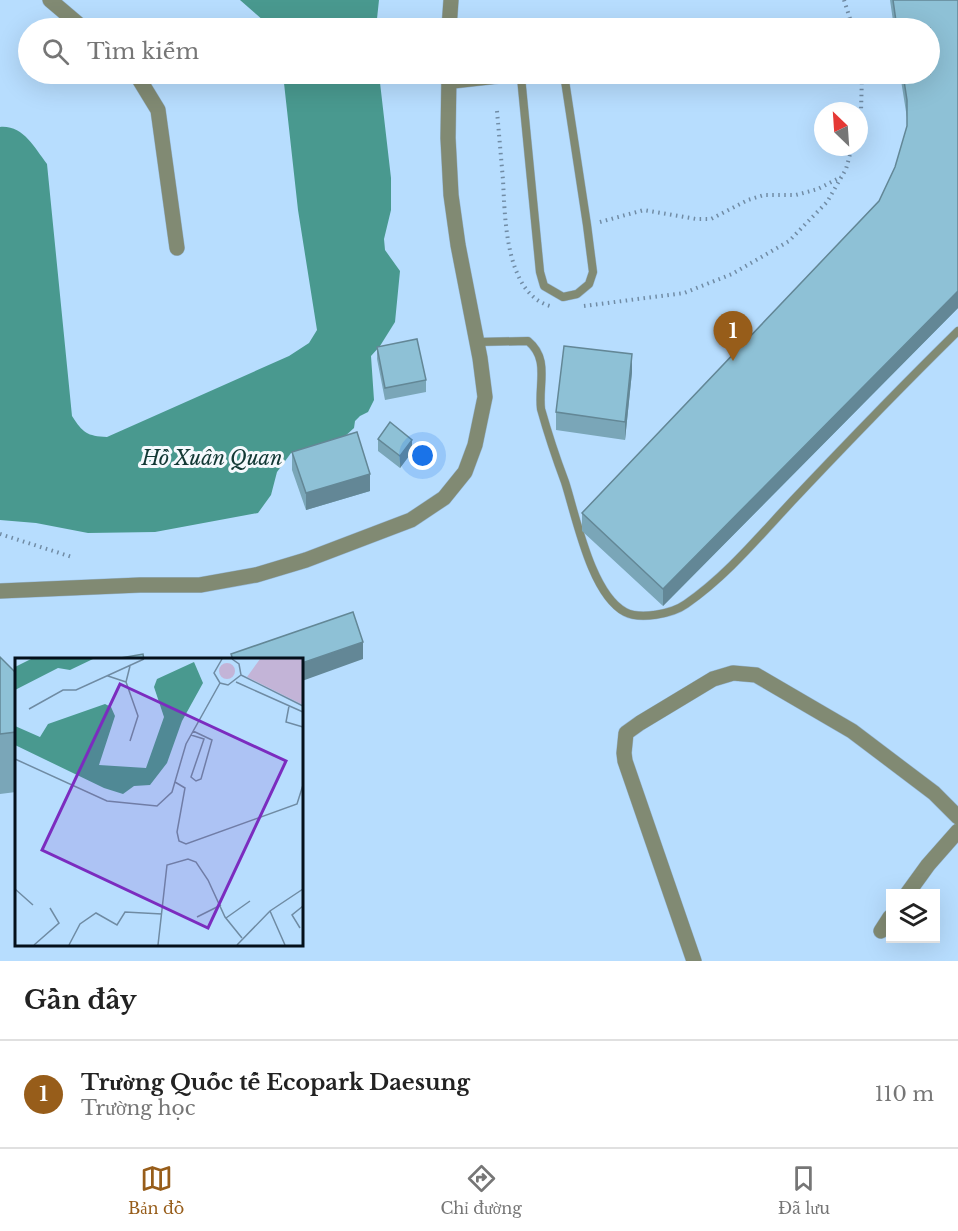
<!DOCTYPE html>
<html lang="vi">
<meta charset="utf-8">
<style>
:root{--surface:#fff;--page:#f6f6f6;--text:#222;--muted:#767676;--line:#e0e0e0;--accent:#975d1a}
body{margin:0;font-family:"Libre Baskerville",serif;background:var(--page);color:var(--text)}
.controls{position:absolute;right:18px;bottom:18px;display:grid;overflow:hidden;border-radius:0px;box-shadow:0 6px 24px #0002}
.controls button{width:54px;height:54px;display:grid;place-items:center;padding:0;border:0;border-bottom:2px solid var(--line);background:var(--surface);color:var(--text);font:30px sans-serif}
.compass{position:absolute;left:814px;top:102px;width:54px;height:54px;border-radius:50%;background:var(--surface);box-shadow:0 6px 24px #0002;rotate:335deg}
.you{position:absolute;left:423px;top:456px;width:21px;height:21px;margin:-15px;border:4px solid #fff;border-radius:50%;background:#1a73e8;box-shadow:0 0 0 9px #1a73e833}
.badge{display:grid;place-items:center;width:39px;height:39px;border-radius:50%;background:var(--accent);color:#fff;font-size:20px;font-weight:700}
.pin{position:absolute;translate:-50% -50px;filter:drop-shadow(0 2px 3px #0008)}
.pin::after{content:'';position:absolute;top:32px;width:21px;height:18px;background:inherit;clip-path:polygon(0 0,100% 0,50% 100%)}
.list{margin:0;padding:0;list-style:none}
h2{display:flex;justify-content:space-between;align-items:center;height:78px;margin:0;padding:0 24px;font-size:26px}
h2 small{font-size:20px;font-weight:400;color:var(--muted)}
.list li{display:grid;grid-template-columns:39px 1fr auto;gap:18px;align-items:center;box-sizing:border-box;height:108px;padding:0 24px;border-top:2px solid var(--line)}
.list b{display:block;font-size:22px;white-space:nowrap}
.list p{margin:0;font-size:20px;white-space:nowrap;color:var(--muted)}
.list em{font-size:20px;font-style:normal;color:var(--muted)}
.icon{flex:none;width:33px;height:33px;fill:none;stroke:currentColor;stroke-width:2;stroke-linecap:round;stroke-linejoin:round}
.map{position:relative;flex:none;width:958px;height:961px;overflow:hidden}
.search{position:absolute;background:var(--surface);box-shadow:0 6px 24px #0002;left:18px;right:18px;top:18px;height:66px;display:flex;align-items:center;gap:15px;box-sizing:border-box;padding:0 21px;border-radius:33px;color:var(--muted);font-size:22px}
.sheet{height:186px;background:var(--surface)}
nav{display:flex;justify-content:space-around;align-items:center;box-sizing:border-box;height:84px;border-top:2px solid var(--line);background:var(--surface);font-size:16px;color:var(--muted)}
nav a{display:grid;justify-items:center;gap:3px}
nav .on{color:var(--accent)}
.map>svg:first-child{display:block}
.water{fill:#49998f}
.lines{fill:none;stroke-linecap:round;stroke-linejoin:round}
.lane-casing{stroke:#97b8d5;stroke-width:9}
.street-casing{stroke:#97b8d5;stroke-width:16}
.path{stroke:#718ca5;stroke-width:4;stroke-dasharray:1.5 4.5;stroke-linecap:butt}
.lane{stroke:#818a73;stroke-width:8}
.street{stroke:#818a73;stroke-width:15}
.wall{fill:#7aa6b8}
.shaded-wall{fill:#638796}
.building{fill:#8ec1d6;stroke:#638796;stroke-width:1.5}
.labels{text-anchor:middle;stroke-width:6;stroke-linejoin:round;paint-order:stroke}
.water-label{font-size:20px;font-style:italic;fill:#123834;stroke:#f5f9fd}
.inset-road{fill:none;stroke:#6f8ba3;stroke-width:1.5}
.view{fill:#7b2cbf;fill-opacity:0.15;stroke:#7b2cbf;stroke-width:3}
.inset-edge{fill:none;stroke:#04101b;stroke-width:3}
</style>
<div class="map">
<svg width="958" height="961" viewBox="0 0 958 961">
<rect width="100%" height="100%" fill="#b7ddfe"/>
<!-- water -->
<path class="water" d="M240,0H379L376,28H267L264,21Z
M283,74H379L391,178V210L384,239L385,250L400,271L395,322L380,346L371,356L374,400L368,412L360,416L355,421L354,428L343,438L291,453L277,472L271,495L258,513L155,532L88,533L36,523L0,520V127C23,125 34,147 47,164L72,416C83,433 87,436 107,437L289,356L309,343L317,330L298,210Z"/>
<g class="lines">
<defs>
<path id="lane" d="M449,85L521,77L540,272L544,286L563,297L577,294L589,284L593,272L587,225L564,74
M477,342L528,341C550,359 538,384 541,409C548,434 556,458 565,482C576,516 591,594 625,612C640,620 672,614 686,604C728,575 761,534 796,497C849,441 903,385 958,331"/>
<path id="street" d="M50,0L83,28
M449,28L451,0
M136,74L158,110L177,248
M0,591L140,585H200L256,575L306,560L411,520L444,498L465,472L475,445L485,397L480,358L458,245L451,195L448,138L449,74
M907,894L928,865L958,831
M881,931L890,917
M694,961L625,761L624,753L626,733L640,723L713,679L733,673L756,675L852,731L934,793L958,817"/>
</defs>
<!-- lane casing -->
<use href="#lane" class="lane-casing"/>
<!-- street casing -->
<use href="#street" class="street-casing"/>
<!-- path -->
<path class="path" d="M844,0L853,28
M497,111C499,134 501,157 503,180C505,217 505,293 550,306
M859,120L861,112L862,74
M600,222L644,210L696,219H711L748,200L764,195H796L818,189L841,177
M584,306L684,293L732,274L789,241L827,202L846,169L852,147
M0,534L72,557"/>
<!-- lane -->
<use href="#lane" class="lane"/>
<!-- street -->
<use href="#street" class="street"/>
</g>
<!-- wall -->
<path class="wall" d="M890,0H958V308L663,606L582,531V513L879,201L895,167L907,127V118L900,74H930V28H894Z
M377,347L426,380V392L385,400L377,359Z
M632,372L625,440L556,430V412Z
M378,439L412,452L400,468L378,451Z
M292,452L370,491L306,510L292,470Z
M0,657L16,673V792L0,794Z"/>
<!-- shaded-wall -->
<path class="shaded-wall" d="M958,291V308L663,606V589Z
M632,354V372L625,440V422Z
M412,440V452L400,468V456Z
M370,474V491L306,510V493Z
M363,642V659L302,681V663Z"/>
<!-- building -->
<path class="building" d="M893,0H958V291L663,589L582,513L879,201L895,167L907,126V100L903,74H930V28H897Z
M417,339L426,380L385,388L377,347Z
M564,346L632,354L625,422L556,412Z
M390,422L412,440L400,456L378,439Z
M357,432L370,474L306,493L292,452Z
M353,612L363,642L302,663V660H233L231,654Z
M143,654L144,660H109Z
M0,657L16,673V732L0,734Z"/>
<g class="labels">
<!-- water labels -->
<g class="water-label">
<text x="212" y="465">Hồ Xuân Quan</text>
</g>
</g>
<!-- overview -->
<g transform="translate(15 658)">
<rect width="288" height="288" fill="#b7ddfe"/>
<path d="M245,1H288V47L232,19ZM204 13a8 8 0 1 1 16 0a8 8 0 1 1-16 0Z" fill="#c3b4d7"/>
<path d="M16,1H78L55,12L43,10L0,32V9ZM179,4L188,25L167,63L152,105L135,127L119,128L108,136L89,130L0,87V68L25,79L33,66L90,46L96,49L100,58L84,107L131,110L149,59L139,29L142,21Z" fill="#49998f"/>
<path class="inset-road" d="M207,1L199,15L205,25L213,27L226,17L224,6L217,1M115,8L111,24L123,58L115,83M226,17L288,48M93,18L111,24M221,24L288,54M274,48L271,64L288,69M14,51L48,32H61L129,1M176,77L189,81L176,119L181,123L186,121L197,82L178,73M0,101L92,143L142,148L157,134L171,86L205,25M160,124L170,130L162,174L164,183L171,186L282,146L288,127M0,231L18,247M255,253L270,287M182,259L206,247M211,260L235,243M285,270L277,257L288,248M19,287L44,265L35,250M54,287L65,266L81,255L102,267L110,254L147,256M143,287L152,207L173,201L181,204L193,222L210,259L227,280M222,287L255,253L288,231"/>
<path class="view" d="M105,26L271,103L193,270L27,192Z"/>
<rect width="288" height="288" class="inset-edge"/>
</g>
</svg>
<div class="controls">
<button><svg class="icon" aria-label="layers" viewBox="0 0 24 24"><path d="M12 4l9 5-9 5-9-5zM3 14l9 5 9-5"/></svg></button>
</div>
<svg class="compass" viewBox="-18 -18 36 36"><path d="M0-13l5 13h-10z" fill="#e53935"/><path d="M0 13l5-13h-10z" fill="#767676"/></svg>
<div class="you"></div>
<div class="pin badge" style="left:733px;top:361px">1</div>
<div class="search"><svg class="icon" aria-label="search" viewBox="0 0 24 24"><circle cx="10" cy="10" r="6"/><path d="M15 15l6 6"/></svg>Tìm kiếm</div>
</div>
<section class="sheet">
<h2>Gần đây<small></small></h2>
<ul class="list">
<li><span class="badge">1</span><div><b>Trường Quốc tế Ecopark Daesung</b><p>Trường học</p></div><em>110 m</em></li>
</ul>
</section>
<nav>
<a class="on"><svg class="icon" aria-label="map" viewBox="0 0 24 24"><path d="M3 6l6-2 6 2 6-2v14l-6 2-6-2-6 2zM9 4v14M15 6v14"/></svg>Bản đồ</a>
<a><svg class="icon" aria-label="directions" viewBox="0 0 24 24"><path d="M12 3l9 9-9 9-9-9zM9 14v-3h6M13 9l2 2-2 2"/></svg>Chỉ đường</a>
<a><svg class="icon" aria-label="saved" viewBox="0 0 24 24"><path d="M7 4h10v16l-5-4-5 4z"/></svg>Đã lưu</a>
</nav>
